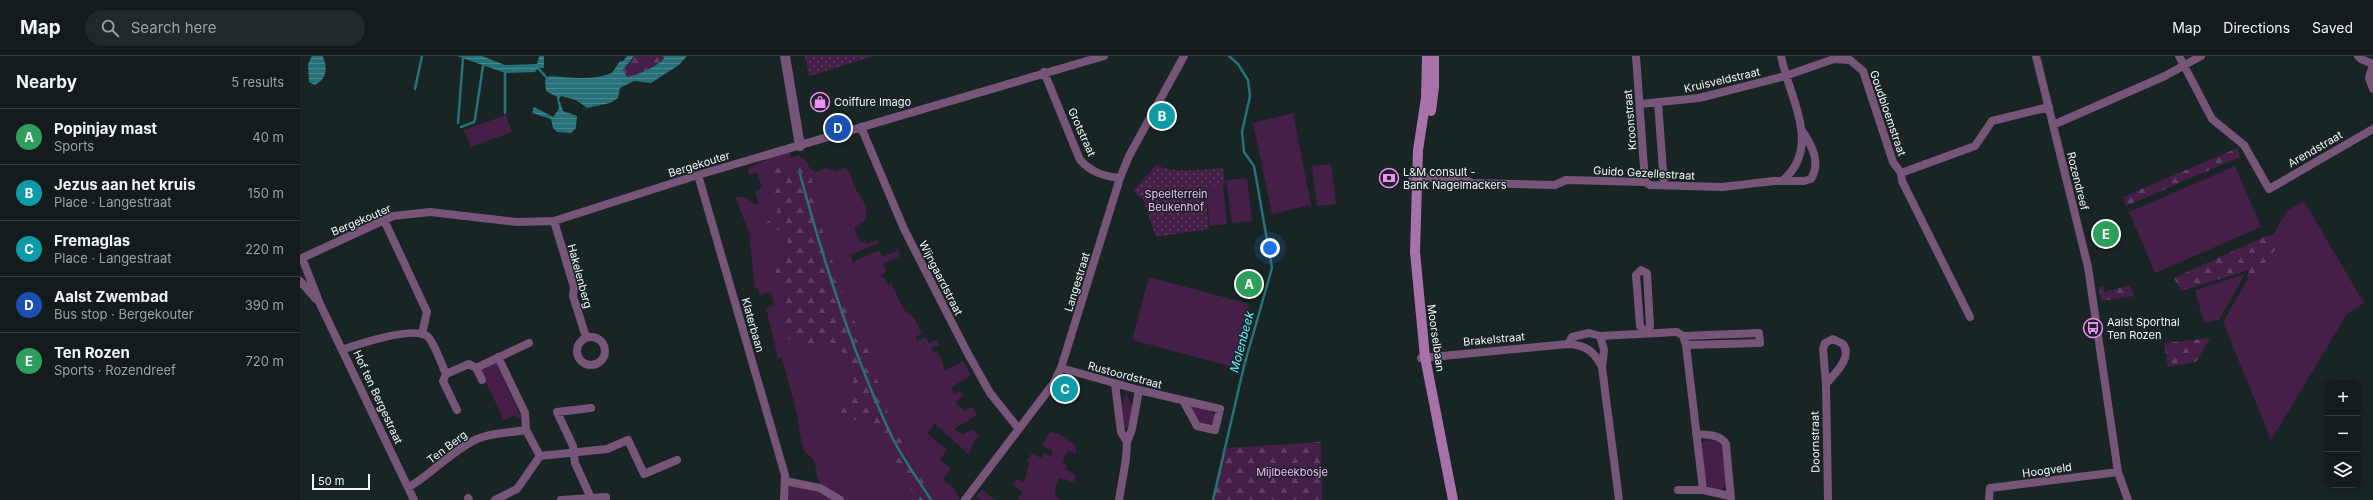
<!DOCTYPE html>
<meta charset="utf-8">
<style>
:root{--surface:#131b1c;--page:#202829;--text:#f1f3f6;--muted:#9da1a3;--line:#32393b;--accent:#db2777}
body{margin:0;font-family:Inter,sans-serif;background:var(--page);color:var(--text)}
.controls{position:absolute;right:12px;bottom:12px;display:grid;overflow:hidden;border-radius:8px;box-shadow:0 2px 6px #0003}
.controls button{width:36px;height:36px;display:grid;place-items:center;padding:0;border:0;border-bottom:1px solid var(--line);background:var(--surface);color:var(--text);font:20px sans-serif}
.scale{position:absolute;left:12px;bottom:10px;width:58px;box-sizing:border-box;padding-left:4px;border:2px solid #eff6f7;border-top:0;font-size:11px;line-height:14px;white-space:nowrap;color:#eff6f7;-webkit-text-stroke:3px #192425;paint-order:stroke}
.you{position:absolute;left:970px;top:192px;width:14px;height:14px;margin:-10px;border:3px solid #fff;border-radius:50%;background:#1a73e8;box-shadow:0 0 0 6px #1a73e833}
.badge{display:grid;place-items:center;width:26px;height:26px;border-radius:50%;background:var(--accent);color:#fff;font-size:13px;font-weight:700}
.pin{position:absolute;translate:-50% -50%;border:2px solid #fff;box-shadow:0 1px 4px #0006}
.list{margin:0;padding:0;list-style:none}
h2{display:flex;justify-content:space-between;align-items:center;height:52px;margin:0;padding:0 16px;font-size:17px}
h2 small{font-size:13px;font-weight:400;color:var(--muted)}
.list li{display:grid;grid-template-columns:26px 1fr auto;gap:12px;align-items:center;box-sizing:border-box;height:56px;padding:0 16px;border-top:1px solid var(--line)}
.list b{display:block;font-size:15px;white-space:nowrap}
.list p{margin:0;font-size:13px;white-space:nowrap;color:var(--muted)}
.list em{font-size:13px;font-style:normal;color:var(--muted)}
.icon{flex:none;width:22px;height:22px;fill:none;stroke:currentColor;stroke-width:2;stroke-linecap:round;stroke-linejoin:round}
.map{position:relative;flex:none;width:2073px;height:444px;overflow:hidden}
header{display:flex;align-items:center;gap:24px;box-sizing:border-box;height:56px;padding:0 20px;background:var(--surface);border-bottom:1px solid var(--line)}
header strong{font-size:19px}
nav{display:flex;gap:22px;margin-inline-start:auto;font-size:14px}
.search{width:280px;height:36px;background:var(--page);display:flex;align-items:center;gap:10px;box-sizing:border-box;padding:0 14px;border-radius:22px;color:var(--muted);font-size:15px}
main{display:flex}
aside{flex:1;background:var(--surface)}
.map>svg:first-child{display:block}
.grass{fill:#451f47}
.forest{fill:url(#forest-firs)}
.park{fill:url(#park-dots)}
.water{fill:url(#water-rules)}
.lines{fill:none;stroke-linecap:round;stroke-linejoin:round}
.stream{stroke:#27727a;stroke-width:2.5}
.minor{stroke:#775578;stroke-width:8}
.tertiary{stroke:#775578;stroke-width:10}
.secondary{stroke:#a771a9;stroke-width:10}
.labels{text-anchor:middle;stroke-width:3;stroke-linejoin:round;paint-order:stroke}
.street-label{font-size:11px;fill:#eff6f7;stroke:#192425}
.poi-label{font-size:11px;fill:#eff6f7;stroke:#192425;text-anchor:start}
.park-label{font-size:11px;fill:#f8b3fa;stroke:#192425}
.water-label{font-size:12px;font-style:italic;fill:#63effd;stroke:#192425}
</style>
<header>
<strong>Map</strong>
<div class="search"><svg class="icon" aria-label="search" viewBox="0 0 24 24"><circle cx="10" cy="10" r="6"/><path d="M15 15l6 6"/></svg>Search here</div>
<nav><a>Map</a><a>Directions</a><a>Saved</a></nav>
</header>
<main>
<aside>
<h2>Nearby<small>5 results</small></h2>
<ul class="list">
<li><span class="badge" style="background:#2e9e5b">A</span><div><b>Popinjay mast</b><p>Sports</p></div><em>40 m</em></li>
<li><span class="badge" style="background:#0f9aa8">B</span><div><b>Jezus aan het kruis</b><p>Place · Langestraat</p></div><em>150 m</em></li>
<li><span class="badge" style="background:#0f9aa8">C</span><div><b>Fremaglas</b><p>Place · Langestraat</p></div><em>220 m</em></li>
<li><span class="badge" style="background:#1a4fb4">D</span><div><b>Aalst Zwembad</b><p>Bus stop · Bergekouter</p></div><em>390 m</em></li>
<li><span class="badge" style="background:#2e9e5b">E</span><div><b>Ten Rozen</b><p>Sports · Rozendreef</p></div><em>720 m</em></li>
</ul>
</aside>
<div class="map">
<svg width="2073" height="444" viewBox="0 0 2073 444">
<defs>
<pattern id="forest-firs" width="22" height="20" patternUnits="userSpaceOnUse"><rect width="22" height="20" fill="#451f47"/><path d="M5 1l3.5 6h-7zM16 11l3.5 6h-7z" fill="#604062"/></pattern>
<pattern id="park-dots" width="8" height="8" patternUnits="userSpaceOnUse"><rect width="8" height="8" fill="#451f47"/><path d="M2 2h.1M6 6h.1" fill="none" stroke="#604062" stroke-width="1.8" stroke-linecap="round"/></pattern>
<pattern id="water-rules" width="6" height="5" patternUnits="userSpaceOnUse"><rect width="6" height="5" fill="#27727a"/><path d="M0 2.5h6" fill="none" stroke="#47878e"/></pattern>
</defs>
<rect width="100%" height="100%" fill="#192425"/>
<!-- grass -->
<path class="grass" d="M993,57L1011,149L972,158L953,67Z
M206,59L212,76L171,91L164,74Z
M489,93L491,102L498,99L506,105L510,113L516,116L526,112L536,115L544,111C551,116 551,119 553,127C559,142 568,145 566,163L554,172L561,187L565,185L567,188L577,184L579,187L550,199L553,206L579,194L582,201L598,194L600,200L583,208L586,216L580,219L582,222L584,221L588,229L591,227L604,254L615,263L622,278L615,281L617,285L625,281L629,287L636,284L639,289L631,292L633,297L636,295L641,301L644,315L663,305L671,319L651,332L655,338L660,334L663,340L656,346L664,355L672,351L677,359L654,373L663,379L672,373L679,379L673,387L669,399L635,368L627,377L647,394L640,403L651,413L643,423L656,435L659,444H489L484,438L485,425L520,431L514,404L504,395L501,384L497,357L483,306L482,302H478L466,252L474,249L471,236L459,239L458,232L455,233L449,176L435,141H445L456,149L459,148L455,136L462,131L457,116L449,119L448,112Z
M1031,108L1036,148L1017,150L1012,110Z
M1935,110L1961,171L1855,217L1829,156Z
M947,122L952,165L932,167L926,124Z
M923,129L927,168L910,170L905,131Z
M2004,145L2064,247L2047,258L1971,384L1923,266L1987,155Z
M1945,218L1919,264L1904,267L1895,234Z
M849,221L949,248L933,311L832,284Z
M196,306L221,361L217,363L215,359L204,364L180,314Z
M826,337L832,350L829,370L825,373L821,351Z
M890,348L911,355L915,360L914,367L909,369L899,367Z
M750,376L759,378L776,390V398L768,394L762,406L767,409L765,413L775,419L774,426L759,422L754,434L756,435L755,440L762,444H717L723,437L712,428L717,423L724,426L729,408L727,405L732,397L741,402L744,397L751,400L753,395L742,390Z
M1407,384L1417,385L1422,390L1427,427L1422,433L1411,432L1406,429L1401,387Z
M682,433L695,444H682L676,441Z"/>
<!-- forest -->
<path class="forest" d="M334,0H363L364,3L341,18L327,21L323,15Z
M1937,92L1940,101L1826,150L1823,141Z
M506,105L510,114L522,173L550,260L564,277L570,289L574,318L583,336L588,359L633,444H618L599,417L595,400L579,371L561,364H546L540,359L541,341L550,334L554,324L547,302L541,294L520,289L502,290L487,282L485,264L486,250L474,212L485,202L488,184L483,173L470,175L464,169L478,155L472,134L470,109L494,116Z
M1985,176L1962,216L1947,222L1949,214L1881,235L1874,222L1966,180Z
M1830,229L1834,240L1801,245L1799,231L1803,230L1804,236Z
M1910,282L1896,306L1868,311L1864,287Z
M1021,386L1022,444H913L926,392Z"/>
<!-- park -->
<path class="park" d="M505,0H574L509,20Z
M857,108C867,119 908,113 923,112L925,129L905,132L909,173L856,181L843,143L833,135Z"/>
<!-- water -->
<path class="water" d="M12,0H23C27,12 28,22 15,29L9,26L8,8Z
M157,0H182L205,9L237,8L239,0H244V12H238L235,16L205,17Z
M327,0H334L323,14L327,21C341,18 353,12 364,3L363,0H387L379,9L351,27L334,25L320,32L318,42L310,47L287,52L276,44L261,40L259,43L263,55L277,60L276,72L271,77L257,76L253,72L251,63L232,57L234,51L253,61L259,53L257,41L246,35L245,24L249,20C270,21 292,25 312,17L320,5H323Z"/>
<g class="lines">
<!-- stream -->
<path class="stream" d="M238,12L247,22
M205,17V57
M115,33L122,0
M158,67L163,2
M161,71L174,66L175,63L183,10
M500,118C524,207 552,296 591,379C602,402 618,423 631,444
M620,443L621,444
M913,444L944,310L972,212L954,110L944,96L942,76L950,40L948,24L938,8L929,0"/>
<!-- minor -->
<path class="minor" d="M1336,0L1345,126
M1481,0C1489,42 1523,91 1482,125
M1736,0L1788,211L1818,416L1828,444
M1879,0L1912,63L1944,89L1969,133L2073,73
M2058,0L2061,3L2073,8
M2073,8L2069,22L2073,33
M744,16L780,104C792,117 804,120 820,122
M1358,46L1364,129
M1340,48L1399,42L1485,20L1534,3L1550,4L1563,15L1593,106L1601,117L1602,125L1670,261
M1753,69L1865,20L1901,0
M561,71L604,173L667,296L690,337L719,373
M1601,117L1675,90L1692,65L1749,51
M398,119L485,419L484,444
M1112,121L1166,124L1172,127L1255,129L1266,124L1345,126L1350,129L1422,131L1474,125H1504L1511,123C1521,106 1512,90 1503,76
M84,164L127,256L122,278
M254,165L274,231L273,240L286,281
M2,202L20,248L114,444
M0,203L93,160L130,156L217,166L254,165L398,119L804,0
M1341,214L1347,217L1350,270L1345,277L1340,270L1336,219Z
M0,225L16,243
M1300,280L1304,294L1302,311
M1383,280L1459,277L1460,287L1386,289
M277 295a14 14 0 1 1 28 0a14 14 0 1 1-28 0Z
M1533,283L1543,288C1553,302 1534,318 1526,328L1523,293L1525,287Z
M1268,288L1272,281L1289,277L1300,280L1377,276L1383,280L1386,289L1403,434L1430,440
M44,293C59,288 113,270 127,280C134,285 142,310 146,318L169,308L176,312L182,324
M198,301L225,357L226,374L240,400L307,393L328,384L344,418L377,404
M1121,302L1268,288C1286,289 1294,295 1302,311L1319,444
M176,312L229,287
M761,312L839,334L920,353L915,374L897,370L884,346
M146,318L143,325L157,354
M815,328L821,376L827,386
M1526,328L1528,444
M291,352L257,356L273,390L275,407L291,442L306,441V444
M1396,378C1407,379 1420,378 1426,388L1431,444
M485,425L520,432L540,444
M109,431C133,417 151,395 177,383C191,376 211,377 226,374
M1378,434H1403
M168,442L169,444
M195,444L217,433L240,400
M261,444L291,442
M665,444L753,328L761,312L820,122L829,100L884,0
M819,444L826,403L827,386L832,373L839,334
M1689,444L1690,432L1818,416"/>
<!-- tertiary -->
<path class="tertiary" d="M485,0L500,90"/>
<!-- secondary -->
<path class="secondary" d="M1127,0L1126,42L1118,94L1115,196L1125,301L1153,444
M1131,55L1134,31V0"/>
</g>
<!-- icons -->
<defs>
<symbol id="shop-ring" viewBox="-11 -11 22 22"><circle r="9.5" fill="#192425" stroke="#f18bf5" stroke-width="1.5"/><path d="M-5-2.5h2.3a2.7 3.5 0 0 1 5.4 0H5L5.5 6h-11ZM-1.5-2.5h3a1.5 2.3 0 0 0-3 0Z" fill="#f18bf5"/></symbol>
<symbol id="bank-ring" viewBox="-11 -11 22 22"><circle r="9.5" fill="#192425" stroke="#f18bf5" stroke-width="1.5"/><path d="M-6-4H6V4H-6ZM0-2.3a2.3 2.3 0 1 0 0 4.6a2.3 2.3 0 1 0 0-4.6Z" fill="#f18bf5"/></symbol>
<symbol id="bus-ring" viewBox="-11 -11 22 22"><circle r="9.5" fill="#192425" stroke="#f18bf5" stroke-width="1.5"/><path d="M-5-6H5V4H4V6H2V4H-2V6H-4V4H-5ZM-3.5-4V0h7V-4ZM-3.5 1.2v1.5H-2V1.2ZM2 1.2v1.5H3.5V1.2Z" fill="#f18bf5"/></symbol>
</defs>
<g fill-rule="evenodd">
<use href="#shop-ring" x="509" y="35" width="22" height="22"/>
<use href="#bank-ring" x="1078" y="111" width="22" height="22"/>
<use href="#bus-ring" x="1782" y="261" width="22" height="22"/>
</g>
<g class="labels">
<!-- street labels -->
<g class="street-label">
<text transform="translate(1422 24) rotate(-13)" y="4">Kruisveldstraat</text>
<text transform="translate(1588 57) rotate(71)" y="4">Goudbloemstraat</text>
<text transform="translate(1330 64) rotate(-95)" y="4">Kroonstraat</text>
<text transform="translate(782 76) rotate(66)" y="4">Grotstraat</text>
<text transform="translate(2015 93) rotate(-30)" y="4">Arendstraat</text>
<text transform="translate(399 108) rotate(-17)" y="4">Bergekouter</text>
<text transform="translate(1344 117) rotate(3)" y="4">Guido Gezellestraat</text>
<text transform="translate(1778 125) rotate(76)" y="4">Rozendreef</text>
<text transform="translate(61 164) rotate(-23)" y="4">Bergekouter</text>
<text transform="translate(280 220) rotate(75)" y="4">Hakelenberg</text>
<text transform="translate(641 222) rotate(63)" y="4">Wijngaardstraat</text>
<text transform="translate(777 226) rotate(-73)" y="4">Langestraat</text>
<text transform="translate(453 269) rotate(74)" y="4">Klaterbaan</text>
<text transform="translate(1136 282) rotate(82)" y="4">Moorselbaan</text>
<text transform="translate(1194 283) rotate(-5)" y="4">Brakelstraat</text>
<text transform="translate(825 319) rotate(15)" y="4">Rustoordstraat</text>
<text transform="translate(78 341) rotate(65)" y="4">Hof ten Bergestraat</text>
<text transform="translate(1515 386) rotate(-91)" y="4">Doornstraat</text>
<text transform="translate(147 391) rotate(-37)" y="4">Ten Berg</text>
<text transform="translate(1747 414) rotate(-8)" y="4">Hoogveld</text>
</g>
<!-- poi labels -->
<g class="poi-label">
<text x="534" y="50">Coiffure Imago</text>
<text x="1103" y="120">L&amp;M consult -<tspan x="1103" dy="13">Bank Nagelmackers</tspan></text>
<text x="1807" y="270">Aalst Sporthal<tspan x="1807" dy="13">Ten Rozen</tspan></text>
</g>
<!-- park labels -->
<g class="park-label">
<text x="876" y="142">Speelterrein<tspan x="876" dy="13">Beukenhof</tspan></text>
<text x="992" y="420">Mijlbeekbosje</text>
</g>
<!-- water labels -->
<g class="water-label">
<text transform="translate(942 286) rotate(-75)" y="4">Molenbeek</text>
</g>
</g>
</svg>
<div class="controls">
<button>+</button>
<button>−</button>
<button><svg class="icon" aria-label="layers" viewBox="0 0 24 24"><path d="M12 4l9 5-9 5-9-5zM3 14l9 5 9-5"/></svg></button>
</div>
<div class="scale">50 m</div>
<div class="you"></div>
<div class="pin badge" style="left:949px;top:228px;background:#2e9e5b">A</div>
<div class="pin badge" style="left:862px;top:60px;background:#0f9aa8">B</div>
<div class="pin badge" style="left:765px;top:333px;background:#0f9aa8">C</div>
<div class="pin badge" style="left:538px;top:72px;background:#1a4fb4">D</div>
<div class="pin badge" style="left:1806px;top:178px;background:#2e9e5b">E</div>
</div>
</main>
